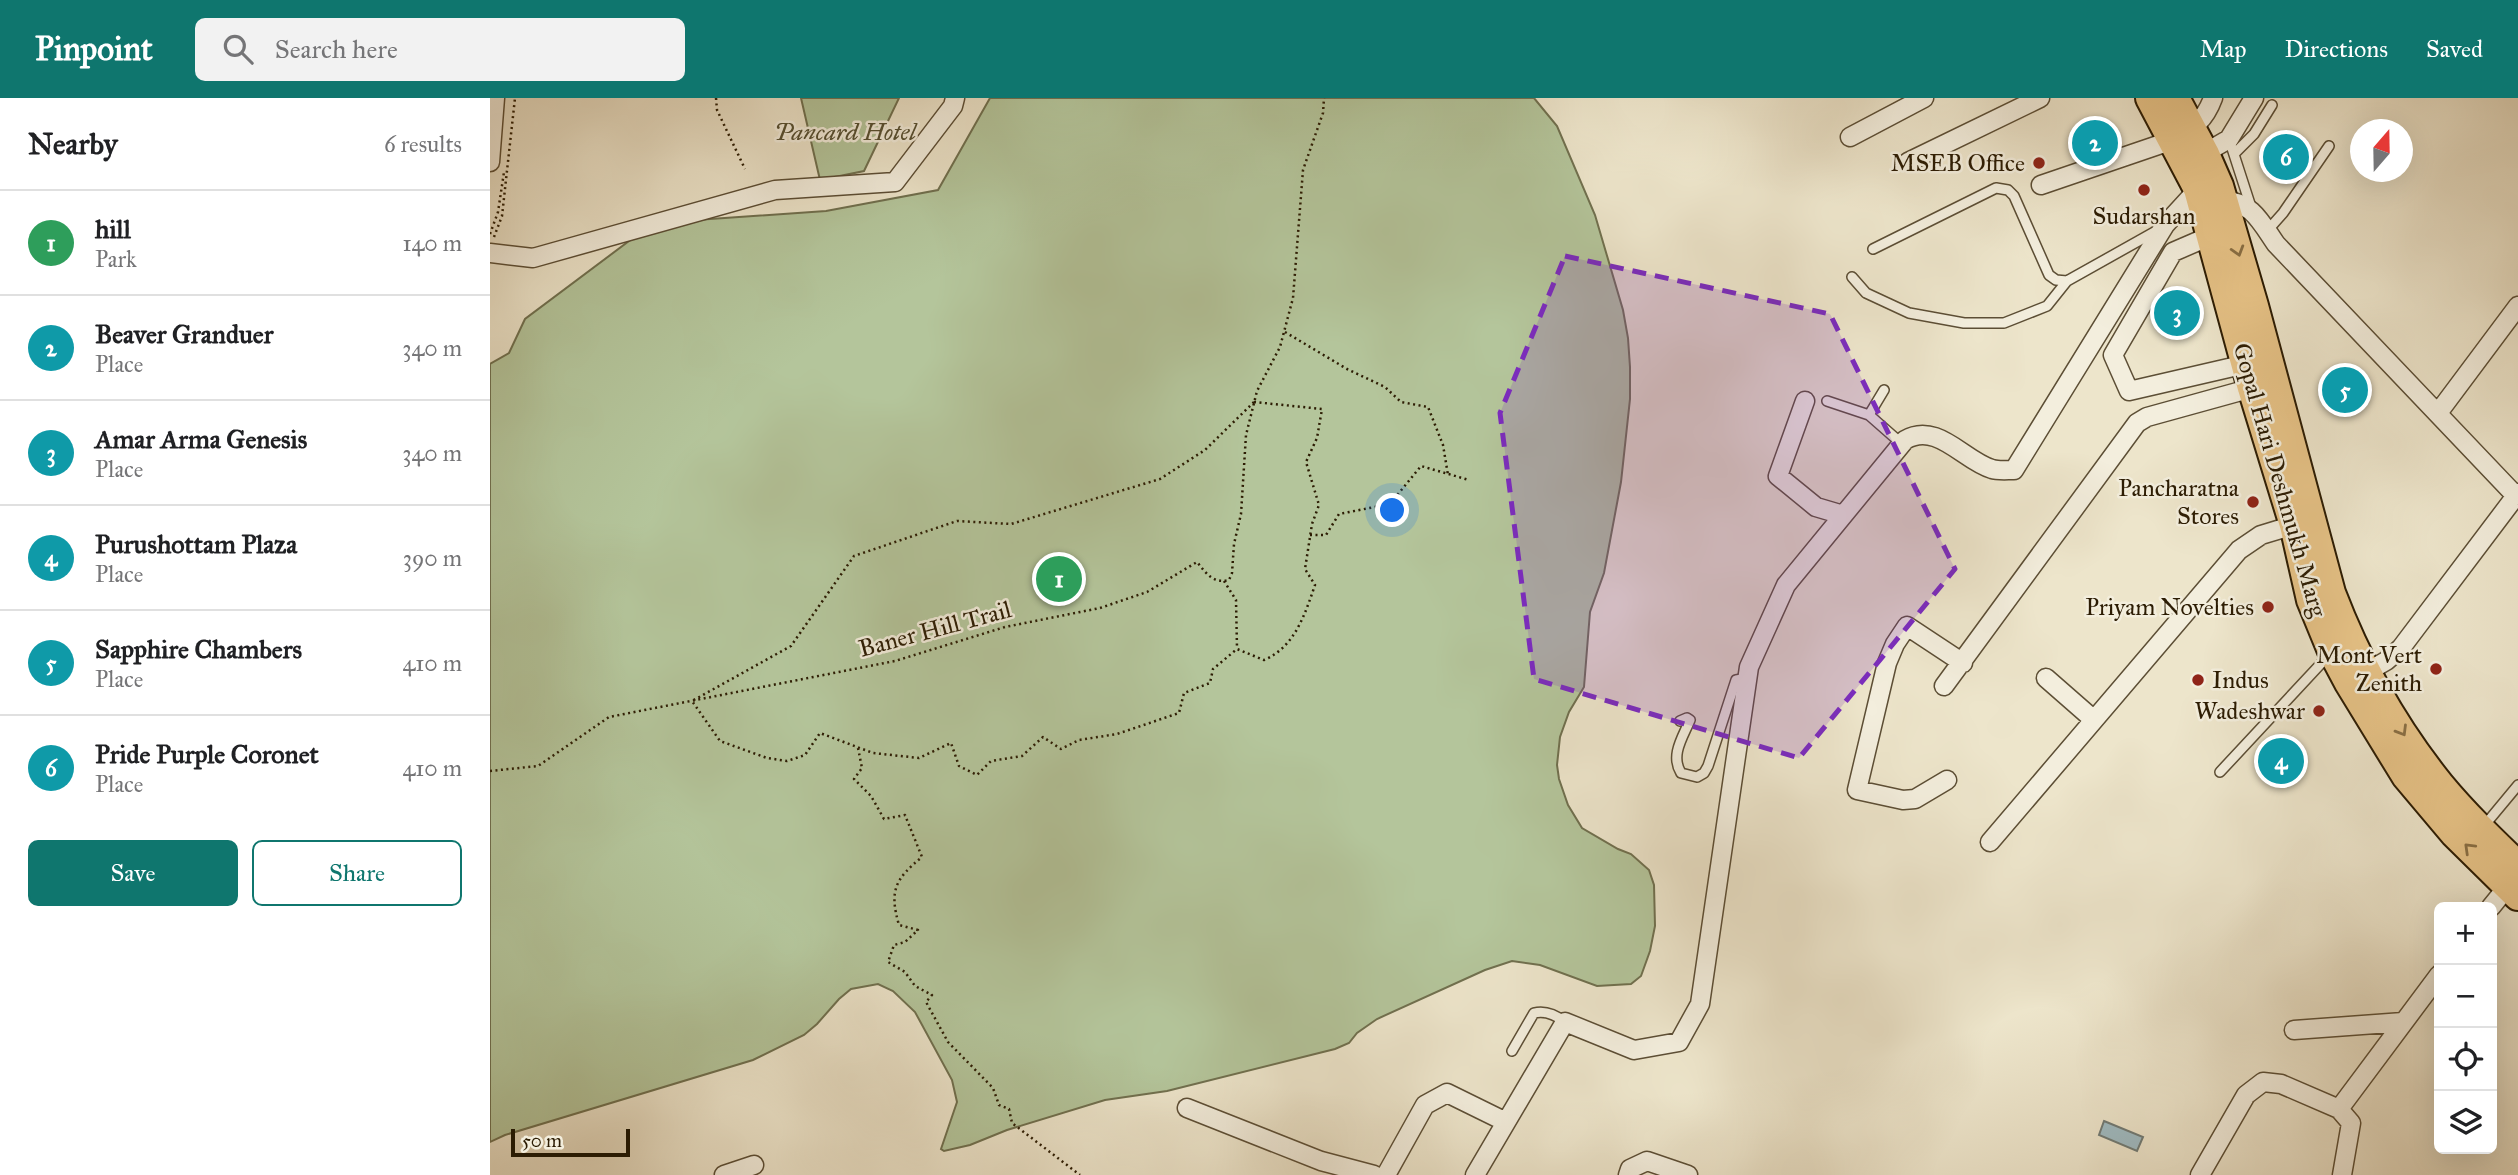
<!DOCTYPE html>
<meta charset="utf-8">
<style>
:root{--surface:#fff;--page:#f2f2f2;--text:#202124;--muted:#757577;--line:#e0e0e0;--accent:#0f766e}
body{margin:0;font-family:"IM FELL Great Primer",serif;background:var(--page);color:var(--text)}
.controls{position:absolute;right:21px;bottom:21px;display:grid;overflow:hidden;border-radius:10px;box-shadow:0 7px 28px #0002}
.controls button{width:63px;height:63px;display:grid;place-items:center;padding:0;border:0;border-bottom:2px solid var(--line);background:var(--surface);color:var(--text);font:35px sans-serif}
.compass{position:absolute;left:1860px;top:21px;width:63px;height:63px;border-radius:50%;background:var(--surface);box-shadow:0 7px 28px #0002;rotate:20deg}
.scale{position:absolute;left:21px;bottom:18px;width:119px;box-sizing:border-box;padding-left:7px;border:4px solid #2c1c03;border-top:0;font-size:19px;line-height:24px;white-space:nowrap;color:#2c1c03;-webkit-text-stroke:5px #f3eedd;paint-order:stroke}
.you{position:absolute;left:903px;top:413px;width:24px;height:24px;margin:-18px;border:5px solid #fff;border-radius:50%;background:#1a73e8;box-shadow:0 0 0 10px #1a73e833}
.badge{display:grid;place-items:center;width:46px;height:46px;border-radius:50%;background:var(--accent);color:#fff;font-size:23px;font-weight:700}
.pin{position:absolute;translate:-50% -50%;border:4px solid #fff;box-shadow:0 2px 7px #0006}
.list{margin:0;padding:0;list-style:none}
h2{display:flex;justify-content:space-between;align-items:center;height:91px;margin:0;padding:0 28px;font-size:30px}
h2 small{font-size:23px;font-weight:400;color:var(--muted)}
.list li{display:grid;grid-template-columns:46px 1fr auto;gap:21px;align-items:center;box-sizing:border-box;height:105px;padding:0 28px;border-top:2px solid var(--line)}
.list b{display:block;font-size:26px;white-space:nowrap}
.list p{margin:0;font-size:23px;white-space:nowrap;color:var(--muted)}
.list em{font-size:23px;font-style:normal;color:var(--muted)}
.actions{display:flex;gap:14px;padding:21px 28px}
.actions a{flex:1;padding:16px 0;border:2px solid var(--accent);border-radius:10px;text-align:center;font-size:24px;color:var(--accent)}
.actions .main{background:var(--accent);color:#fff}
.icon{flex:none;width:38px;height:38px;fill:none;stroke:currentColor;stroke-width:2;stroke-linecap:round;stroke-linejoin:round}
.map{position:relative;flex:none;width:2028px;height:1077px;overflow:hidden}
header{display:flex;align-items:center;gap:42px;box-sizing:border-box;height:98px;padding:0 35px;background:var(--accent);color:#fff}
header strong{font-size:33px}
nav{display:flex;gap:38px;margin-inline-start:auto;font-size:24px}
.search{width:490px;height:63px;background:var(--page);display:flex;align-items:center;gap:18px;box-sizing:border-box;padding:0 24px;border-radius:10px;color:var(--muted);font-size:26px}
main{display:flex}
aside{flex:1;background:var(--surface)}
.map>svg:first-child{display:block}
.green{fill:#b4c59b;stroke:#70704f;stroke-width:2}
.water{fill:#a0bcc3;stroke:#727c76;stroke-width:2}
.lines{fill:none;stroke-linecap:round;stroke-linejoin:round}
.lane-casing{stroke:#5c4e35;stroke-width:12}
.street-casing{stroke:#5c4e35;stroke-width:21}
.primary-casing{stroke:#2c1c03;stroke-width:32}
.path{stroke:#2c1c03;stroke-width:2.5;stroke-dasharray:2 3.5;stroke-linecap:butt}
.lane{stroke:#f3eedd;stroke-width:9}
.street{stroke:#f3eedd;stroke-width:18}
.primary{stroke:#e6c286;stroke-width:28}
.oneway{stroke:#896f44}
.marked{fill:#7b2cbf;fill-opacity:0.2;stroke:#7b2cbf;stroke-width:5;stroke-dasharray:14 9;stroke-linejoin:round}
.poi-dot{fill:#8f2418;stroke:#f3eedd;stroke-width:2.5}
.labels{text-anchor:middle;stroke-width:5;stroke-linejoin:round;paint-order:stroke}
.park-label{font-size:24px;font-style:italic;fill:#554f31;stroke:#f3eedd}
.poi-label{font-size:24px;fill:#2c1c03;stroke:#f3eedd;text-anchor:end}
.street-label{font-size:24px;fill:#2c1c03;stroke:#f3eedd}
</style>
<header>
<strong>Pinpoint</strong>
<div class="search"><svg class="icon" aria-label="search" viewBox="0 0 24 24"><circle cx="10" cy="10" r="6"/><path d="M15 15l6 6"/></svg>Search here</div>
<nav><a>Map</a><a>Directions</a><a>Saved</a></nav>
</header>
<main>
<aside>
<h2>Nearby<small>6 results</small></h2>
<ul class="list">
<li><span class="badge" style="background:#2e9e5b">1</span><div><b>hill</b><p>Park</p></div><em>140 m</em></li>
<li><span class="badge" style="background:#0f9aa8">2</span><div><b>Beaver Granduer</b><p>Place</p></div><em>340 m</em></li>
<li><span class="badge" style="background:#0f9aa8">3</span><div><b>Amar Arma Genesis</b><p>Place</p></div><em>340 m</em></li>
<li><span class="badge" style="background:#0f9aa8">4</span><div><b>Purushottam Plaza</b><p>Place</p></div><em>390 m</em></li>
<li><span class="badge" style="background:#0f9aa8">5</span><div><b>Sapphire Chambers</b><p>Place</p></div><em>410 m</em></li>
<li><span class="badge" style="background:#0f9aa8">6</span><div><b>Pride Purple Coronet</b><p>Place</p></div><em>410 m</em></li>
</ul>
<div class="actions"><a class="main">Save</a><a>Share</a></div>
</aside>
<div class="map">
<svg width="2028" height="1077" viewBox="0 0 2028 1077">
<rect width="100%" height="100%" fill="#ede5cb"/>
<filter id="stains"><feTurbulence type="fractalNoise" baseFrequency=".00286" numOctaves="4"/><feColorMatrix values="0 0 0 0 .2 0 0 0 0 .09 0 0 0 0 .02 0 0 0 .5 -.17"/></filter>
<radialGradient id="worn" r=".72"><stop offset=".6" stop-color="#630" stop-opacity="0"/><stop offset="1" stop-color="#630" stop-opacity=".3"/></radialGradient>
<!-- green -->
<path class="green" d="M311,0H409L374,73L330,82Z
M500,0H1044L1067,28L1105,117L1133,212L1138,240L1140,269V301L1131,384L1114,475L1100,514L1094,589L1079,614L1070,639L1067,667L1069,681L1078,707L1092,730L1128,751L1141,756L1159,772L1164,787L1165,828L1160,853L1151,878L1141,886L1107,888L1050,867L1022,863L995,872L887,921L867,935L859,945L845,951L677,993L615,1002L517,1032L480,1047L454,1053L451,1051L467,1004L462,982L425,914L403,893L388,886L361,891L349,901L327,926L314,937L263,962L15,1037L0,1044V266L19,255L35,221L163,125L336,113L448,92Z"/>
<!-- water -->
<path class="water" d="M1614,1023L1653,1039L1647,1053L1609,1037Z"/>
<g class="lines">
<defs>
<path id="lane" d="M1739,41L1761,109
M1744,56L1764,36L1782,7
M1777,133L1793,115L1839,48
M1383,151L1506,90L1518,92L1524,98L1559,177L1566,182L1577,183L1668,132
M1362,179L1376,195L1419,215L1474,225H1514L1557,208L1577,183
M1337,303L1379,317L1412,346
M1379,317L1394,292
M1190,623L1197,620L1200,622C1193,639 1180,657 1191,675L1207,679L1214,675L1218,668L1246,582L1258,580
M1730,674L1839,557
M1994,728L2028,687
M1022,953L1044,915C1056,912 1066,917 1075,924"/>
<path id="street" d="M1360,39L1434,0
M1708,59L1739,41L1764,0
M0,64L5,0
M1418,64L1550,0
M1551,87L1683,42C1703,31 1715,22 1723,0
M1733,103C1761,102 1772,126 1786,146L2026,398
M1720,138L1683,154L1623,257L1639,293L1756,266
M0,155L43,160L285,92L405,84L463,8L465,0
M1315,303L1288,378L1326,409L1353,417
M1948,315L2028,208
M1877,574L1896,563L1911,550L2028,395
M1556,580L1604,622
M1454,588L1647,325L1657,319L1762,290
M1457,682L1425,701L1413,702L1367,692L1397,565L1405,546L1417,528L1473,565
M1500,744L1749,452L1771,437L1804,427
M2001,809L2023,782
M1804,932L1913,924
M697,1010L831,1063L884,1077
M1849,1011L1861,1025L1852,1077
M234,1077L264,1067
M896,1077L935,1007L957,995L1016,1024
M985,1077L1075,924L1144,952L1189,944L1210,906L1259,569L1296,487L1415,342C1447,323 1474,363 1502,371C1508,373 1517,372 1524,372L1675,127L1708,91L1715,90
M1138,1077L1140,1071L1157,1063L1198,1077
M1710,1077L1756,997L1773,984L1791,986L1849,1011L1949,877"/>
<path id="primary" d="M1660,0L1708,91L1762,290L1804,427L1821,502L1842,553L1859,585L1916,678L1964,735L2028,798
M1685,0L1715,56L1729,88L1764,208L1841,495C1867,563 1904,630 1950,687C1974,716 2001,742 2028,768"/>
</defs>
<!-- lane casing -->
<use href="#lane" class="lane-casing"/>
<!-- street casing -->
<use href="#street" class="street-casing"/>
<!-- primary casing -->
<use href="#primary" class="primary-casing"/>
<!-- path -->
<path class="path" d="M226,0L227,12L255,71
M0,136L8,114L14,74
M4,139L12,118L25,0
M795,234L857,271L895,289L911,304L938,309L953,347L958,377
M764,304L832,311L827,340L816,364L829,407L822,426L815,471L825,487C815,516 805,549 774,562L747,551L723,571L720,585L694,595L689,615L627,636L589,642L571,651L553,639L532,658L501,663L487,677L469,668L461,645L429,660L383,655L330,635L315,657L297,663L277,660L230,643L202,603L301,548L364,458L467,423L521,426L670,381L715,352Z
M820,437H836L849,416L900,406L931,368L979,382
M734,483L746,502L747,550
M368,650L372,670L364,681L381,698L394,721L415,717L432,759C405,781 399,793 409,827L428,832L415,844L404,847L398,864L415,874L425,888L442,897L436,904L458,944L503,990L509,1007L519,1011L522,1025L590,1077
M0,673L48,668L119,619L405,563L515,529L610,510L657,494L707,464C716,475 723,486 739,482L742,475L744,446L751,416L756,337L767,293L790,249L803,200L813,72L833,15L834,0"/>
<!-- lane -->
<use href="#lane" class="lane"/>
<!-- street -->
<use href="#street" class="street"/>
<!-- primary -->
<use href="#primary" class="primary"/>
</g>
<!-- one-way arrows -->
<defs><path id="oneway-chevron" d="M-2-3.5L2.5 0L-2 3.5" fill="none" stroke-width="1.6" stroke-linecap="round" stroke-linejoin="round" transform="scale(1.75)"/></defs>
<g class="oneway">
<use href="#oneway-chevron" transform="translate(1748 153) rotate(73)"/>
<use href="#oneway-chevron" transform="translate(1912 633) rotate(59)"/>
<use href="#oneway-chevron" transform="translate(1979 750) rotate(-136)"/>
</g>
<!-- marked area -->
<path class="marked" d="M1075,158L1340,216L1465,471L1309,660L1044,581L1010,315Z"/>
<!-- markers -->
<g class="poi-dot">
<circle cx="1549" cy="65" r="7"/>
<circle cx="1654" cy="92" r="7"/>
<circle cx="1763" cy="404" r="7"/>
<circle cx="1778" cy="509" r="7"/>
<circle cx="1946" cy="571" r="7"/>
<circle cx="1708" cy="582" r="7"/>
<circle cx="1829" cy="613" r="7"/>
</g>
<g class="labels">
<!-- park labels -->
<g class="park-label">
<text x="355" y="42">Pancard Hotel</text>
</g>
<!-- poi labels -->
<g class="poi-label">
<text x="1535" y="73">MSEB Office</text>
<text x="1654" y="126" text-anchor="middle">Sudarshan</text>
<text x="1749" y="398">Pancharatna<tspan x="1749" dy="28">Stores</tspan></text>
<text x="1764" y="517">Priyam Novelties</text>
<text x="1932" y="565">Mont Vert<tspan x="1932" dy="28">Zenith</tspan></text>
<text x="1722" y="590" text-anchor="start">Indus</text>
<text x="1815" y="621">Wadeshwar</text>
</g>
<!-- street labels -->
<g class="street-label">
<text transform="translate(1790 382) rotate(74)" y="8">Gopal Hari Deshmukh Marg</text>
<text transform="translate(445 531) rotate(-15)" y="8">Baner Hill Trail</text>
</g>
</g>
<rect width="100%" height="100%" filter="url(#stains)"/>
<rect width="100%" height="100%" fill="url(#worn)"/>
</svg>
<div class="controls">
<button>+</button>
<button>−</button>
<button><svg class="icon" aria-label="locate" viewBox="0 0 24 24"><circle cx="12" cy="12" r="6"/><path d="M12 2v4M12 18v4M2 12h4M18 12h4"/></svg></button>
<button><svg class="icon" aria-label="layers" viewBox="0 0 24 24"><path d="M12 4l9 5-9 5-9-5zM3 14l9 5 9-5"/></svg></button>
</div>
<svg class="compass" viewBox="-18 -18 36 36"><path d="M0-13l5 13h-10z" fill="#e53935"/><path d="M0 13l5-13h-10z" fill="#757577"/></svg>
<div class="scale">50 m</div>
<div class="you"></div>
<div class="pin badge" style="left:569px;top:481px;background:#2e9e5b">1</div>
<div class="pin badge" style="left:1605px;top:45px;background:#0f9aa8">2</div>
<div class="pin badge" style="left:1687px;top:215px;background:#0f9aa8">3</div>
<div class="pin badge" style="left:1791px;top:663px;background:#0f9aa8">4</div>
<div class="pin badge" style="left:1855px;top:292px;background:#0f9aa8">5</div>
<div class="pin badge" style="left:1796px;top:59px;background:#0f9aa8">6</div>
</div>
</main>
